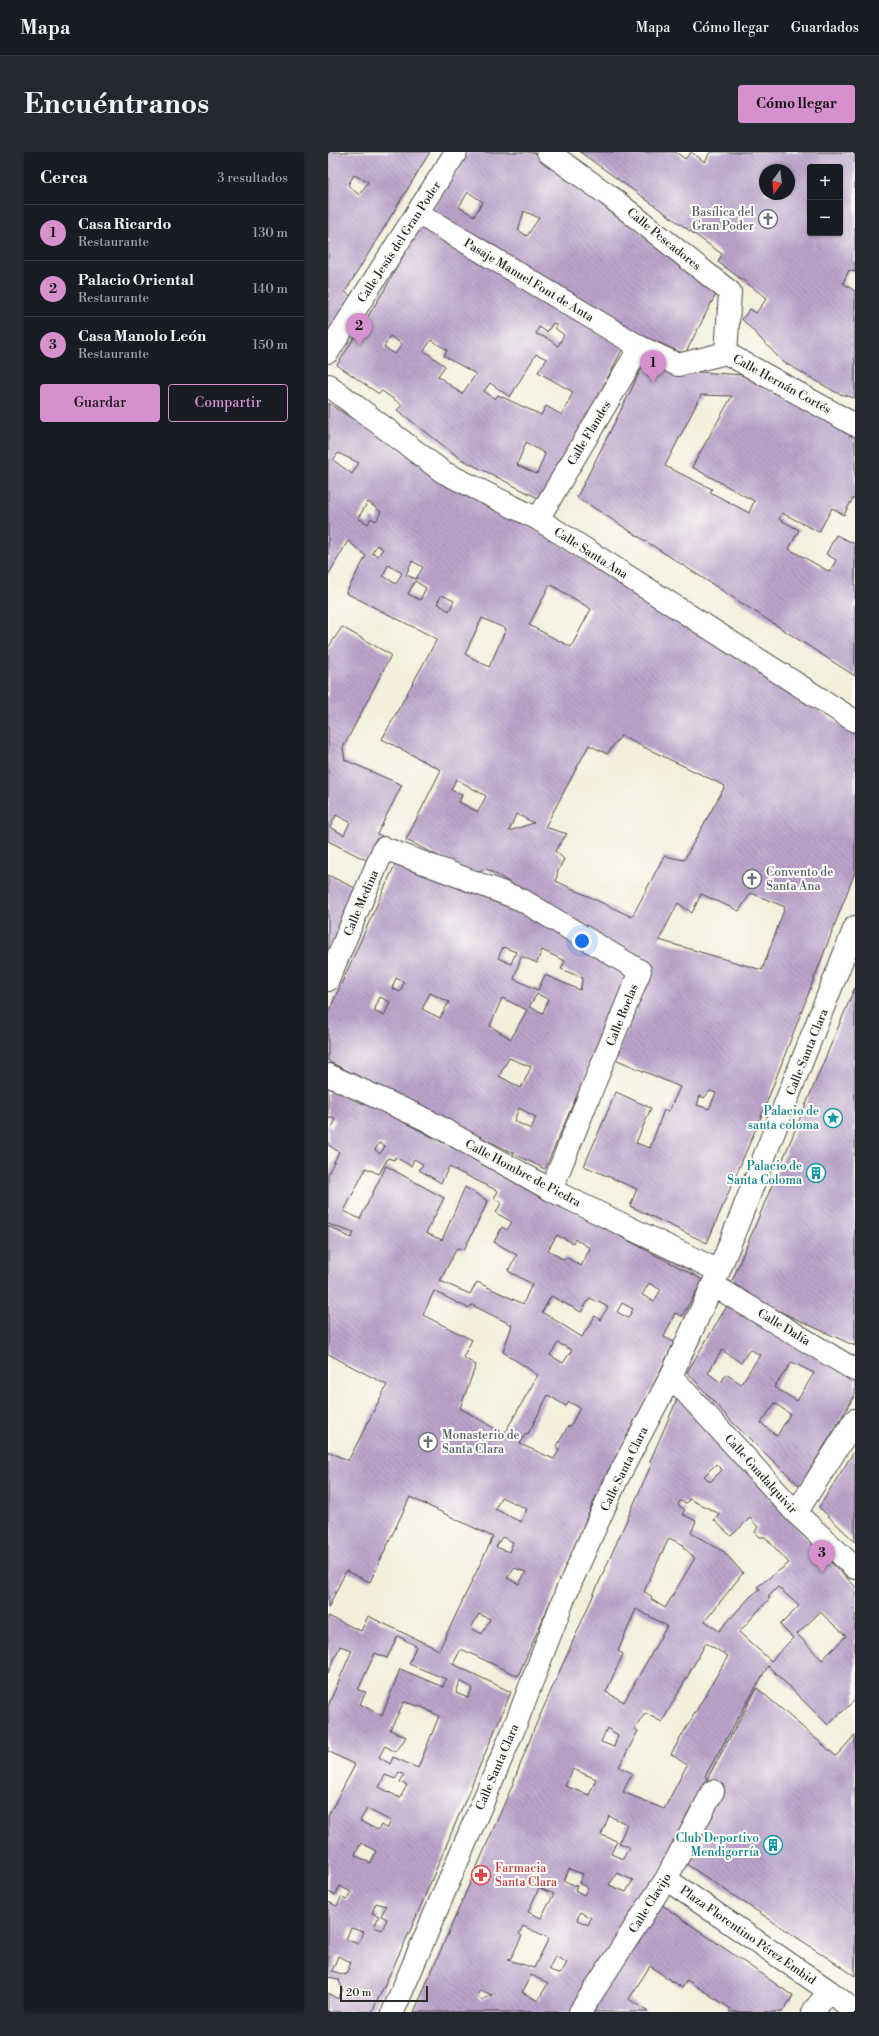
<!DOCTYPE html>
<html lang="es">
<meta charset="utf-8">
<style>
:root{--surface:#171b24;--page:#242831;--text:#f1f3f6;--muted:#9ea1a6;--line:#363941;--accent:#d690ce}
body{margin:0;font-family:"Libre Bodoni",serif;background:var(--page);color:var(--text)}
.controls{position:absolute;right:12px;top:12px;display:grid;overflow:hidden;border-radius:4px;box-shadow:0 1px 3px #0004}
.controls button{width:36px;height:36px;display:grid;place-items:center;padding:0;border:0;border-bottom:1px solid var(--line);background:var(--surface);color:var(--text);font:20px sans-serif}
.compass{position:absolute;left:431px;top:12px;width:36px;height:36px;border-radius:50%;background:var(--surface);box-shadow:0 1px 3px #0004;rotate:195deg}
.scale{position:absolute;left:12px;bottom:10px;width:88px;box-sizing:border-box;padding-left:4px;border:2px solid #2b2b2b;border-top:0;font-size:11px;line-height:14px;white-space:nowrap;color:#2b2b2b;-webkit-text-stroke:3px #fdfcf7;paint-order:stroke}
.you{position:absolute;left:254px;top:789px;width:14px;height:14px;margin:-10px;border:3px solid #fff;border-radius:50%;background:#1a73e8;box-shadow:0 0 0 6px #1a73e833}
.badge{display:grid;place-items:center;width:26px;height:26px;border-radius:50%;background:var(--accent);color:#111;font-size:13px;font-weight:700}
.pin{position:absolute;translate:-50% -33px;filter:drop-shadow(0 1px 2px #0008)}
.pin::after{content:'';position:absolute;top:21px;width:14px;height:12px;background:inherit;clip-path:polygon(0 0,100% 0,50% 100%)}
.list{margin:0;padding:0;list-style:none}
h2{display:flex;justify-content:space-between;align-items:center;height:52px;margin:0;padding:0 16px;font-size:17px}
h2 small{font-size:13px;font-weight:400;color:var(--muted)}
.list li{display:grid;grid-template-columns:26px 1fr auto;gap:12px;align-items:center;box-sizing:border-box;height:56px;padding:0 16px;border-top:1px solid var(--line)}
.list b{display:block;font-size:15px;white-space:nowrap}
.list p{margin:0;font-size:13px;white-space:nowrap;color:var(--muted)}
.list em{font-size:13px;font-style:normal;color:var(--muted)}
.actions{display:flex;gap:8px;padding:12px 16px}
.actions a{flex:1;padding:9px 0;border:1px solid var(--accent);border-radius:4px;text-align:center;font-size:14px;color:var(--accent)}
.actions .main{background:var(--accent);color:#111}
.map{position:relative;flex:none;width:527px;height:1860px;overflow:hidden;border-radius:4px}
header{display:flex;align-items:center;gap:24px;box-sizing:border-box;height:56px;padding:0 20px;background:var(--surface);border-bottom:1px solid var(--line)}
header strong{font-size:19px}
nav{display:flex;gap:22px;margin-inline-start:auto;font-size:14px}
.intro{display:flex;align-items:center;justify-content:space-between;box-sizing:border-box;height:96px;padding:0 24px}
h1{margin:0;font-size:28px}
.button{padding:10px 18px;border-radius:4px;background:var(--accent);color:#111;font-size:14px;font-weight:700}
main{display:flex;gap:24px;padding:0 24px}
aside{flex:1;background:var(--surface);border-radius:4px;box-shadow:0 1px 3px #0004}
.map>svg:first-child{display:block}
.building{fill:url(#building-back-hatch);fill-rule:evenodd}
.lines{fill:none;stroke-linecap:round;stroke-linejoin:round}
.minor-casing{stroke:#494846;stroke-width:24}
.minor{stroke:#fff;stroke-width:22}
.labels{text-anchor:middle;stroke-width:4;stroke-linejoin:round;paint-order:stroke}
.worship-label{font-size:12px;fill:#5b616d;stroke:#fdfcf7;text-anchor:start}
.street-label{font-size:12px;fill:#2b2b2b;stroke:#fdfcf7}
.culture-label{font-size:12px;fill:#0d838f;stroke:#fdfcf7;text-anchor:end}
.health-label{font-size:12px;fill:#be3a42;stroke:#fdfcf7;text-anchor:start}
</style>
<header>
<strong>Mapa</strong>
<nav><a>Mapa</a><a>Cómo llegar</a><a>Guardados</a></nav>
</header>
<div class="intro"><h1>Encuéntranos</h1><a class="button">Cómo llegar</a></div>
<main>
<aside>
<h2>Cerca<small>3 resultados</small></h2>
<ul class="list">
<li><span class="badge">1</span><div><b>Casa Ricardo</b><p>Restaurante</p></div><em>130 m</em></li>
<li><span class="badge">2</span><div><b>Palacio Oriental</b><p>Restaurante</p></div><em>140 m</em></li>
<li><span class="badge">3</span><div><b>Casa Manolo León</b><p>Restaurante</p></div><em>150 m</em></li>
</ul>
<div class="actions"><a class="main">Guardar</a><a>Compartir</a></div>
</aside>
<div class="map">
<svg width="527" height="1860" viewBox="0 0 527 1860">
<defs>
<pattern id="building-back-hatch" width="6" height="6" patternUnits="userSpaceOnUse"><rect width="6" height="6" fill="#bba3cb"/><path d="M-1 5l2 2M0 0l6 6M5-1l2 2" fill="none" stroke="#9885a5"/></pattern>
</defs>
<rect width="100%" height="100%" fill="#fdfcf7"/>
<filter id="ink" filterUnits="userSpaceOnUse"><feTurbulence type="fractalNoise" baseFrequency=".025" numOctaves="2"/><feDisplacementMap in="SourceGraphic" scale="8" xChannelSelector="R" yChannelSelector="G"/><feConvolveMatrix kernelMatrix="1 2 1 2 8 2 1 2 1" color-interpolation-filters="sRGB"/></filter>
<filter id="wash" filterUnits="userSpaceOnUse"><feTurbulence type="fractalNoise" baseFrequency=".012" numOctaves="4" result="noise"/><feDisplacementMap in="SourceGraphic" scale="16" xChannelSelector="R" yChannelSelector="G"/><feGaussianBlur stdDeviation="0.9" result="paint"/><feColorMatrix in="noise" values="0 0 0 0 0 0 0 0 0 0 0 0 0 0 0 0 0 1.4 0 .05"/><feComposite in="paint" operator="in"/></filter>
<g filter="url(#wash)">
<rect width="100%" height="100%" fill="#f3efdc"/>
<g id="blocks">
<!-- building -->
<path class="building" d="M0,0H102L17,140L23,144L0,181ZM26,23L40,30L31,43L20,33Z
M141,0H205L273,48L388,142L357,202L297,176L100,64ZM140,40L155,50L146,64L131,55ZM196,59L211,66L199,84L190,78Z
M252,0H348L357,7L363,0L377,10L382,0H527V120L521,118L515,131L527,139V246L509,241L454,209L414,167L422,157L428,161L439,146L390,110L394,102ZM482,15H512V81H482ZM437,18H461V42H437Z
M95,68L295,196L216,349L133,307L69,258L74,253L54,239L51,242L9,213L57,137ZM225,171L229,173L227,176L236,183L230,194L219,186L208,182L211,175L219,180ZM62,184L74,192L67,202L56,195ZM103,188L119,198L116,204L148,222L134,242L110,224L117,214L96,199ZM208,202L219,207L210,220L245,240L234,263L218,254L213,263L170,243L167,247L156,239L162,231L182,245ZM198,290L217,302L209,322L189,313Z
M314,216L415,223L527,285V347L525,346L516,363L504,356L491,380L454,361L451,367L471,378L461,397L502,420L508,408L498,402L508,383L527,392V524L249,345ZM373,243L404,244L364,315L426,349L421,361L382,340L384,337L337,314Z
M0,251L143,343L222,386L527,582V720L435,960L379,1091L302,1054L309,1037L256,1014L288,940L323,956L308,991L322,996L336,958L341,959L352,935L287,907L321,827L313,813L225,756L159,717L143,720L78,688L113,618L54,587L109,487L18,441L38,404L20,389L0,423ZM10,301L31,311L24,322L5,308ZM40,350L53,360L48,369L43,366L40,372L30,366ZM49,393L55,397L50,404L44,401ZM84,409L95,415L88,427L78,423ZM60,413L74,421L68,432L55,424ZM87,429L98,436L92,448L80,442ZM222,432L263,457L243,495L201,473ZM114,443L126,449L121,459L109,451ZM154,466L178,477L161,515L137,502ZM293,584L397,634L356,708L336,704L304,765L228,729L230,719L236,707L227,699L239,682L217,675L261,593L279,602ZM128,627L158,644L150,660L131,650L134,643L123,638ZM188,662L206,671L181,679ZM423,741L457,755L434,818L331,788L350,751L364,761L373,742L411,759ZM382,939L388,941L381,957L369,953L372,944L376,946Z
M14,475L63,503L15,596L17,608L74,633L49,682L58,686L0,811V723L27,736L40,709L0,689V496ZM8,663L22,670L16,683L2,675Z
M70,706L181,753L303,818L217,1017L0,909V861ZM175,795L188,800L183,812L170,806ZM214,798L237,809L233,817L255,826L252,838L217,823L210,838L186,827L193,804L209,811ZM68,826L76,830L72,840L64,836ZM102,841L121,850L112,866L94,857ZM209,842L220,847L215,861L201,855ZM52,845L62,850L56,864L46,859ZM174,846L199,858L183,887L162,874ZM181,906L203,915L193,936L171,924ZM191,956L208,965L203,977L186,969Z
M527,835V1194L401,1136Z
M0,930L375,1128L354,1164L347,1161L336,1185L346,1190L325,1234L273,1333L190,1524L133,1497L125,1512L183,1540L82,1779L44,1860H0V1841L10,1847L15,1837L10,1827L1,1825L0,1828V1750L9,1754L13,1746L19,1748L23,1740L12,1734L7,1743L0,1740V1664L27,1613L0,1599V1554L24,1498L12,1494L0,1521V1464L33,1479L40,1464L111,1498L165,1385L82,1345L42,1430L18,1419L0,1456V1299L20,1309L59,1233L0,1202V1074L23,1086L26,1081L0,1072V1022L11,1000L0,993V974L4,975L8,968L2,965L0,969ZM51,991L57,994L52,1002L47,998ZM67,1005L83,1014L86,1007L95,1012L91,1018L113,1031L121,1015L170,1039L166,1046L173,1051L168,1061L184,1070L179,1078L174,1075L166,1090L189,1103L180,1119L204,1132L195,1152L149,1130L142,1142L112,1129L129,1096L136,1098L160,1049L137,1035L114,1088L98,1081L116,1046L58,1014L32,1067L16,1059L38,1016L51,1022L60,1006L66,1008ZM229,1083L245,1091L247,1087L262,1096L253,1114L238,1105L236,1108L220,1098ZM321,1131L333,1138L326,1149L314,1143ZM106,1139L140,1156L144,1153L184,1173L175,1200L210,1223L176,1282L132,1256L148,1213L135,1205L144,1188L95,1163ZM223,1144L253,1160L262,1146L280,1155L272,1168L267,1164L254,1185L214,1160ZM294,1151L305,1157L300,1166L289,1160ZM230,1191L244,1198L235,1211L222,1203ZM220,1243L238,1254L241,1250L252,1256L242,1275L240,1274L228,1296L231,1298L226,1307L192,1292L198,1281L200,1282ZM173,1345L199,1357L193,1370L167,1357ZM174,1385L185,1390L181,1400L168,1395ZM186,1416L198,1420L191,1432L179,1426ZM151,1462L162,1467L154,1482L143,1476ZM70,1484L88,1494L81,1512L118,1527L115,1535L72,1517L54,1564L32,1552L38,1540L30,1538L47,1501L59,1506ZM132,1529L145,1536L140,1546L128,1541ZM76,1550L94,1555L111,1564L90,1616L65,1605L62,1612L51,1605L57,1594L68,1600L78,1585L62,1578ZM71,1620L76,1623L72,1630L79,1633L72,1646L51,1635L57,1623L67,1627ZM39,1657L63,1669L59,1677L53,1673L50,1678L32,1669ZM33,1691L48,1699L42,1711L27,1703ZM48,1751L58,1754L53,1764L59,1767L54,1778L46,1775L51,1764L44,1761ZM23,1776L36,1780L30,1792L18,1787ZM10,1804L23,1810L18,1823L4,1819Z
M399,1154L527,1224V1243L472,1334L405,1271L359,1220ZM422,1197L432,1203L413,1232L398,1222L393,1231L380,1221L394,1198L413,1211ZM464,1210L486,1221L469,1249L446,1235ZM447,1251L462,1262L449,1284L433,1271Z
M351,1243L486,1394L527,1434V1548L500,1573L440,1514L377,1624L379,1627L323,1736L242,1860H86L184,1634L206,1577L324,1311L322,1309ZM388,1312L394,1318L382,1330L376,1324ZM361,1347L392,1362L386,1368L403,1384L422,1366L430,1375L427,1380L432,1385H437L461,1411L429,1435L432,1437L423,1444L391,1479L377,1469L415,1421L396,1400L363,1381L368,1369L354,1362L357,1358L350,1353L352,1349L359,1351ZM341,1386L356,1393L355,1395L367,1406L337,1456L323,1447L324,1445L316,1439ZM450,1435L471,1454L452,1473L465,1486L443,1509L411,1480L442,1446L440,1445ZM308,1457L339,1474L296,1550L278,1540L295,1502L290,1499ZM492,1460L518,1484L494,1508L469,1482ZM378,1491L400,1504L343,1602L359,1613L336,1657L295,1640L304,1621L291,1615L310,1579L307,1577L317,1561L334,1570ZM279,1576L290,1583L286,1595L273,1590ZM245,1617L268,1627L261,1643L237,1634ZM281,1664L299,1672L291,1691L301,1695L295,1707L283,1702L289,1689L273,1683ZM241,1717L255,1722L251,1731L260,1736L256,1743L247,1738L249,1734L236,1729ZM289,1721L305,1728L298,1740L281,1733ZM211,1736L226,1742L213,1766L200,1760ZM252,1760L263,1766L260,1773L249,1768ZM195,1774L221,1786L206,1816L180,1808L181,1806H183L194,1784L191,1782ZM227,1804L239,1811L233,1821L229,1822L221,1817ZM203,1823L220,1831L210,1849L194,1840ZM152,1838L164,1843L154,1848L149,1844Z
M527,1298V1390L491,1355Z
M429,1536L508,1604L527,1583V1824L355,1710L394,1636L379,1627Z
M330,1750L465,1844L454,1860H401L403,1857L359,1828L354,1836L322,1814L301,1847L320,1860H264Z"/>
</g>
</g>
<g filter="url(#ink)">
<use href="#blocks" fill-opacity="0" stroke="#494846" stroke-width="1"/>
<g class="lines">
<defs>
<path id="minor" d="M220,0L280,43L402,140L398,201
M90,61L312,195L350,213L398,201L527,273
M0,200L128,0
M0,233L115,320L210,367L527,569
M210,367L312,195
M0,828L56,696L194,748L312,819L223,1038
M0,923L97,967L223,1038L391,1119
M385,1133L527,1218
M343,1224L468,1361L527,1416
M468,1361L527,1268
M338,1727L501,1839
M65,1860L185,1579L238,1441L289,1327L343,1224L391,1119L527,775
M252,1860L338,1727L385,1639
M485,1860L501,1839L527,1859"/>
</defs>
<!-- minor casing -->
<use href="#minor" class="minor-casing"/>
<!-- minor -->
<use href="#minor" class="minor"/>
</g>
</g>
<!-- icons -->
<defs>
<symbol id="church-ring" viewBox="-11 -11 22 22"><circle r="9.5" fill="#fdfcf7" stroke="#6b7280" stroke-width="1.5"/><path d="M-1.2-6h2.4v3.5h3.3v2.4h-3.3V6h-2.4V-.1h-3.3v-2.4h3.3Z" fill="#6b7280"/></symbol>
<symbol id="sight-ring" viewBox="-11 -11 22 22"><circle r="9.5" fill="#fdfcf7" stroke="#0f9aa8" stroke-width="1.5"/><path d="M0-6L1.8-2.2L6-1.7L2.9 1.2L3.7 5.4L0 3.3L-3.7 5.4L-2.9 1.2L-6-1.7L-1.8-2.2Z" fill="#0f9aa8"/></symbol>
<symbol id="building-ring" viewBox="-11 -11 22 22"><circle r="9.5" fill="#fdfcf7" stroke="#0f9aa8" stroke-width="1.5"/><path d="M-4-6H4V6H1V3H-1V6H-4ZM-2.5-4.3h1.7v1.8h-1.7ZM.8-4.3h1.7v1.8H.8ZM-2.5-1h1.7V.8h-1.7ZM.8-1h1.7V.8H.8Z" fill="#0f9aa8"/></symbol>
<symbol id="pharmacy-ring" viewBox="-11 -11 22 22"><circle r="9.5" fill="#fdfcf7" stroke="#e0444e" stroke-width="1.5"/><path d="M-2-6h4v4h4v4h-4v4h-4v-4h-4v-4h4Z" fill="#e0444e"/></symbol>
</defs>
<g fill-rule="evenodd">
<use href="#church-ring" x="429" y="56" width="22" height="22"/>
<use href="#church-ring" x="413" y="716" width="22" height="22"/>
<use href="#sight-ring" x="494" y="955" width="22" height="22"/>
<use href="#building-ring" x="477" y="1010" width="22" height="22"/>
<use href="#church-ring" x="89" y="1279" width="22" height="22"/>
<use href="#building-ring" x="434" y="1682" width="22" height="22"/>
<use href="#pharmacy-ring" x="142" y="1712" width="22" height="22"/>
</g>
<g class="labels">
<!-- worship labels -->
<g class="worship-label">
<text x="426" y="64" text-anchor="end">Basílica del<tspan x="426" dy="14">Gran Poder</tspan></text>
<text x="438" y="724">Convento de<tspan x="438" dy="14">Santa Ana</tspan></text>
<text x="114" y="1287">Monasterio de<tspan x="114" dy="14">Santa Clara</tspan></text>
</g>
<!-- street labels -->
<g class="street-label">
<text transform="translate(336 87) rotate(39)" y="4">Calle Pescadores</text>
<text transform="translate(71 90) rotate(-57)" y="4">Calle Jesús del Gran Poder</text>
<text transform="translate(201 128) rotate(31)" y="4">Pasaje Manuel Font de Anta</text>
<text transform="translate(454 232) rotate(29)" y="4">Calle Hernán Cortés</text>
<text transform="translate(261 281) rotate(-59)" y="4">Calle Flandes</text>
<text transform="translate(263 401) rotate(32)" y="4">Calle Santa Ana</text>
<text transform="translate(33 751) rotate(-67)" y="4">Calle Medina</text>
<text transform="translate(294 863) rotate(-68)" y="4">Calle Roelas</text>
<text transform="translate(479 900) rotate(-68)" y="4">Calle Santa Clara</text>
<text transform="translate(195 1021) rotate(28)" y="4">Calle Hombre de Piedra</text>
<text transform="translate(456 1175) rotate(31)" y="4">Calle Dalía</text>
<text transform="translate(296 1317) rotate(-64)" y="4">Calle Santa Clara</text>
<text transform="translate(433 1322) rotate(48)" y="4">Calle Guadalquivir</text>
<text transform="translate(169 1615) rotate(-67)" y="4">Calle Santa Clara</text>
<text transform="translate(322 1751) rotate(-58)" y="4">Calle Clavijo</text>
<text transform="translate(420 1783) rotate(35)" y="4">Plaza Florentino Pérez Embid</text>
</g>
<!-- culture labels -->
<g class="culture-label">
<text x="491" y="963">Palacio de<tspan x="491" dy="14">santa coloma</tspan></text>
<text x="474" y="1018">Palacio de<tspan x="474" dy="14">Santa Coloma</tspan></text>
<text x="431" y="1690">Club Deportivo<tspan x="431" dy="14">Mendigorría</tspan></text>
</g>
<!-- health labels -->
<g class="health-label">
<text x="167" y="1720">Farmacia<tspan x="167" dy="14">Santa Clara</tspan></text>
</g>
</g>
</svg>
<div class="controls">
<button>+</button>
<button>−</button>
</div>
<svg class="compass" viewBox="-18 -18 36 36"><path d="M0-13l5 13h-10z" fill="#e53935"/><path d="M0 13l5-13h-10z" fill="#9ea1a6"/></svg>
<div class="scale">20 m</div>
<div class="you"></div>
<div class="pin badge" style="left:325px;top:231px">1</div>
<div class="pin badge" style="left:31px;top:194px">2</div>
<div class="pin badge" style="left:494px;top:1421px">3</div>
</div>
</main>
